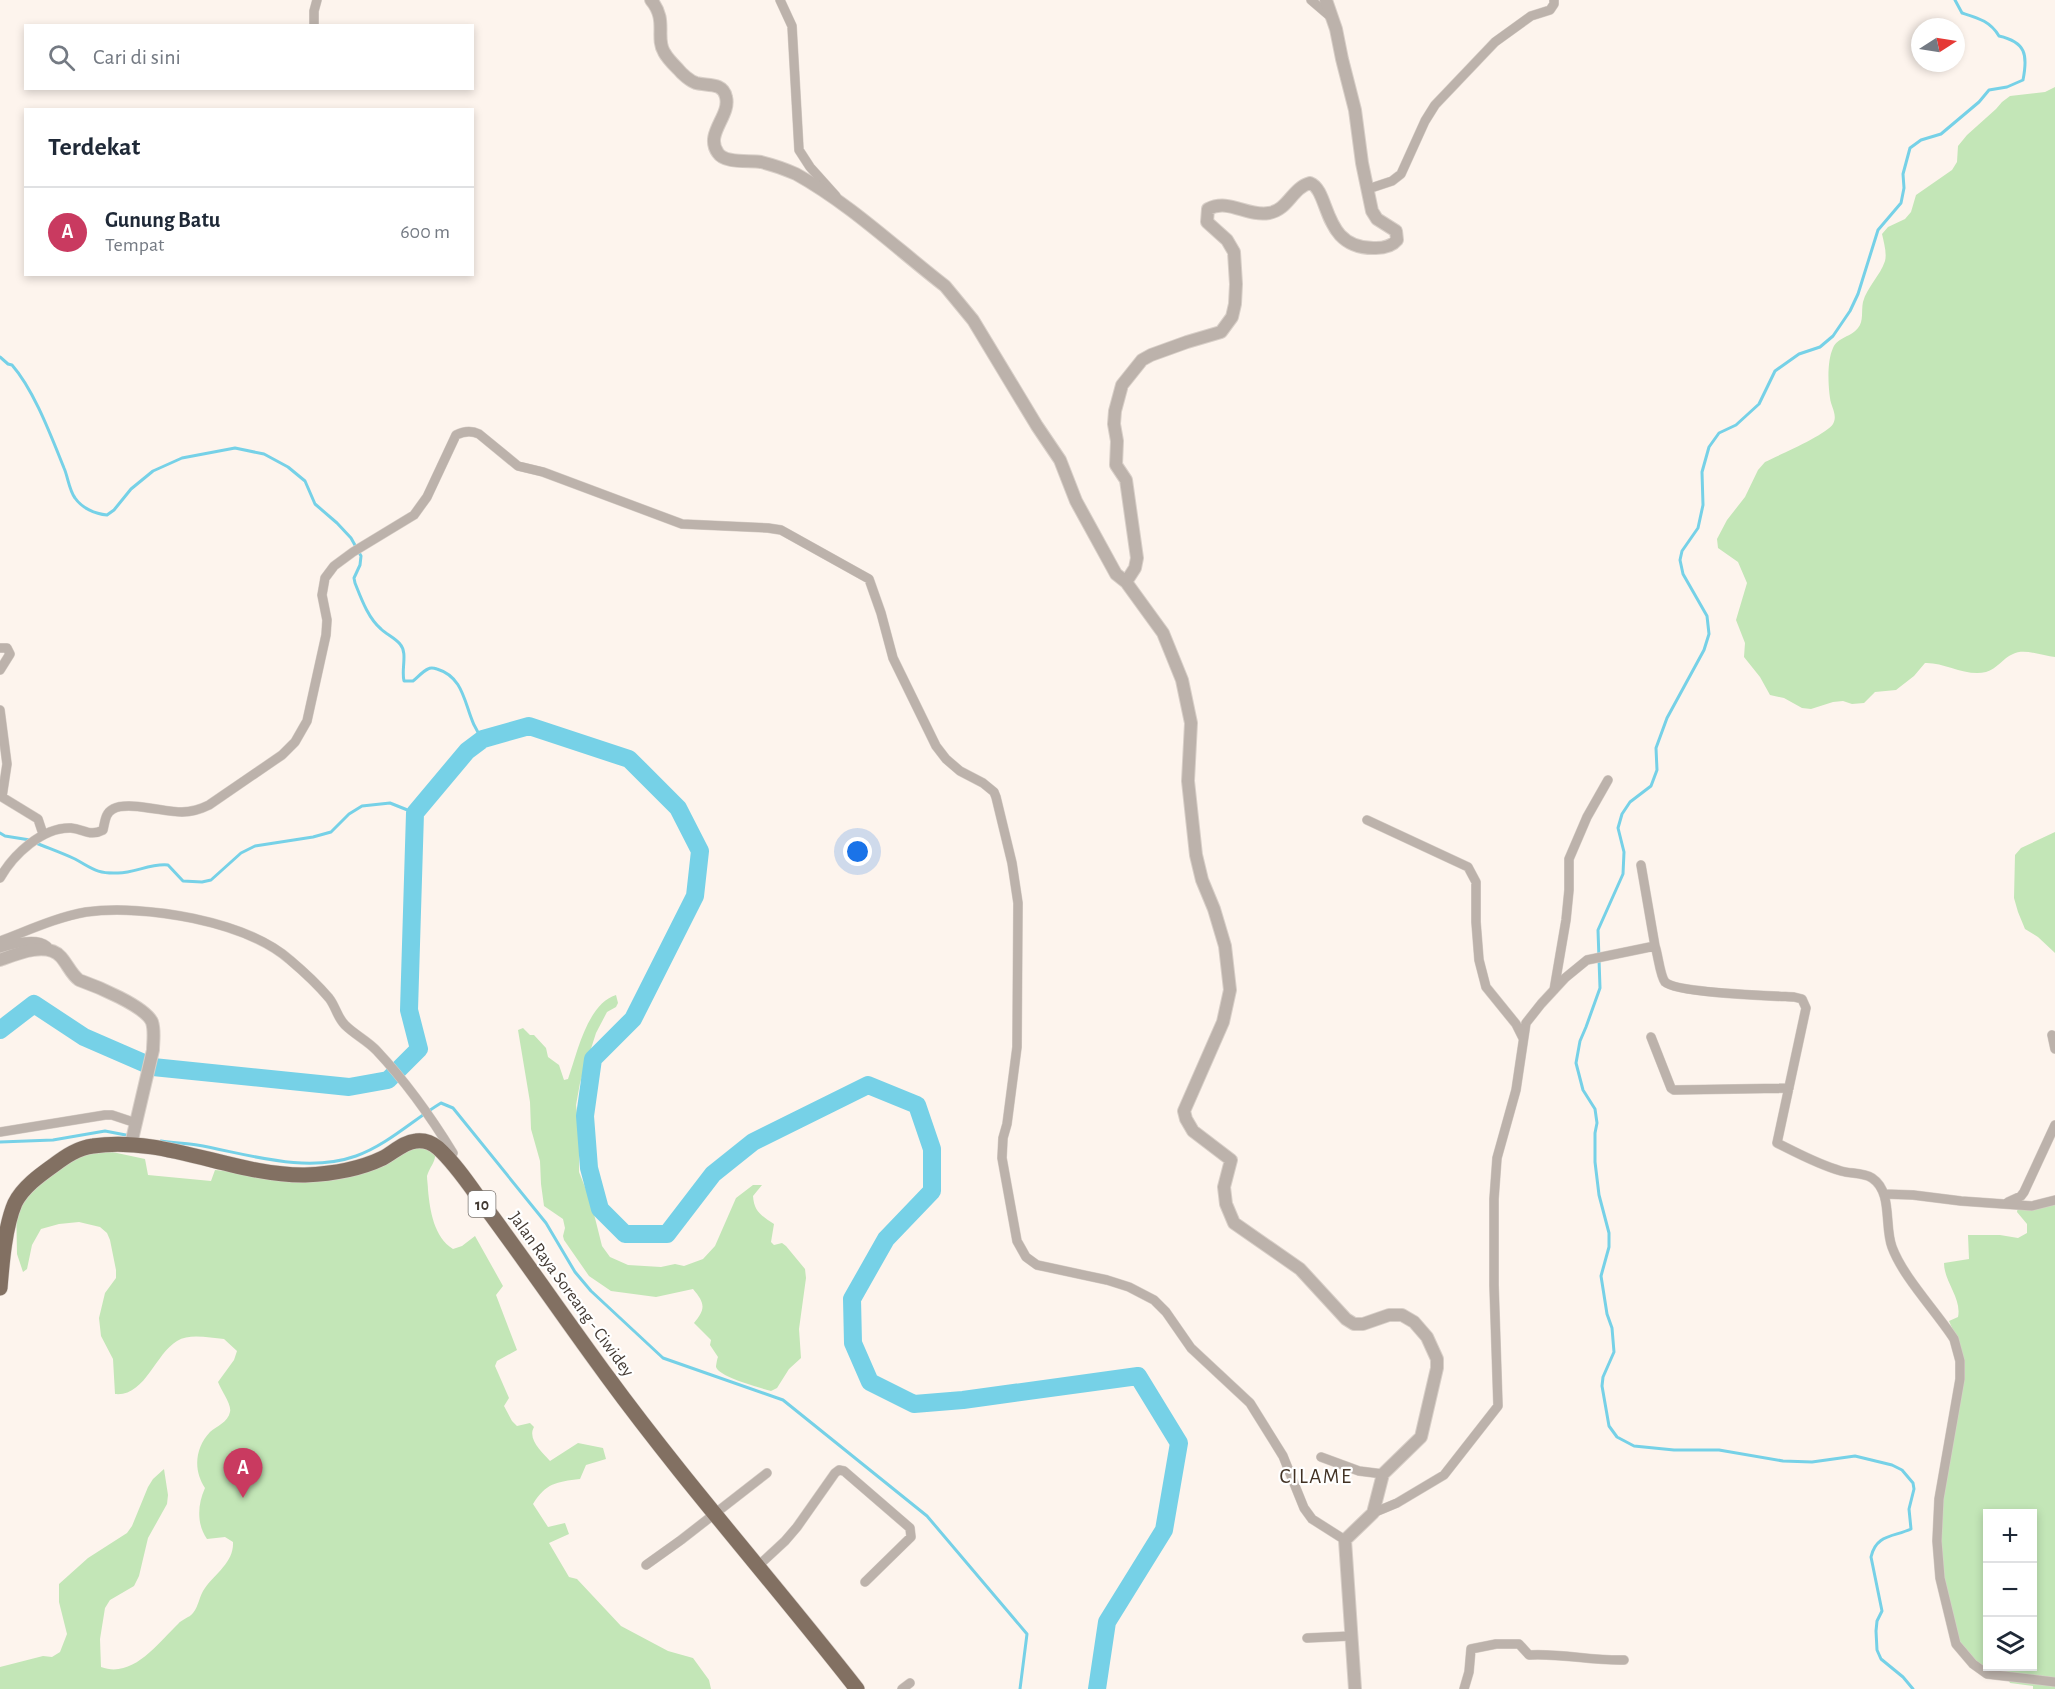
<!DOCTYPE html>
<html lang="id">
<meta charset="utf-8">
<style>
:root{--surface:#fff;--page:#f2f2f3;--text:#1f2937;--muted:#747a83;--line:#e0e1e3;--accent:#c93a60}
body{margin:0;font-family:"Alegreya Sans",sans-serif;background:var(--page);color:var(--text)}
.controls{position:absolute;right:18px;bottom:18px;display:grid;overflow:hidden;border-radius:0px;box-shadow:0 3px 9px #0003}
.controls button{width:54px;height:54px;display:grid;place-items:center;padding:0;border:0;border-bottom:2px solid var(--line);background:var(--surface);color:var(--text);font:30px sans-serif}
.compass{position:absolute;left:1911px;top:18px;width:54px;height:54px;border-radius:50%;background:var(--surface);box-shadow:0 3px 9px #0003;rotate:78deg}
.you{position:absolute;left:858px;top:852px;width:21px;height:21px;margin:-15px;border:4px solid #fff;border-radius:50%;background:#1a73e8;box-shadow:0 0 0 9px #1a73e833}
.badge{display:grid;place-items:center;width:39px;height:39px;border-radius:50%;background:var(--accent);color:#fff;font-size:20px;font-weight:700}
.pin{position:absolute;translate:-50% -50px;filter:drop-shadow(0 2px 3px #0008)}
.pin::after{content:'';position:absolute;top:32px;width:21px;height:18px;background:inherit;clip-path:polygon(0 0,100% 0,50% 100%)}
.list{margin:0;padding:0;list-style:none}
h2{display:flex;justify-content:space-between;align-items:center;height:78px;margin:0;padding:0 24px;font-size:26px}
h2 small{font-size:20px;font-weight:400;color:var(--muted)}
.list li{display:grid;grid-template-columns:39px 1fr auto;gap:18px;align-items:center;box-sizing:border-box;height:90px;padding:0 24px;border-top:2px solid var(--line)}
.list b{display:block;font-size:22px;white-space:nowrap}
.list p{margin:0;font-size:20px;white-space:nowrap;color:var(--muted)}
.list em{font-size:20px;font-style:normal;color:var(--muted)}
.icon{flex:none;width:33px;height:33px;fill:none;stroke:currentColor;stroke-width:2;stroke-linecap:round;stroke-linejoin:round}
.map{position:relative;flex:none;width:2055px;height:1689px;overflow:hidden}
.search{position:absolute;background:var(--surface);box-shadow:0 3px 9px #0003;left:24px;top:24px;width:450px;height:66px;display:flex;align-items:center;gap:15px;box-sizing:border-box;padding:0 21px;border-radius:0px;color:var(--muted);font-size:22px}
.panel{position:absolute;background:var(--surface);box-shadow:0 3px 9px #0003;left:24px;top:108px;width:450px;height:168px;border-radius:0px}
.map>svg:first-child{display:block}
.green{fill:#c3e6b7;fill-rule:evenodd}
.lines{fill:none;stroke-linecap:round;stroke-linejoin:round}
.stream{stroke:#76d1e7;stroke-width:3}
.river{stroke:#76d1e7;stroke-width:18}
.minor-casing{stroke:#d8cfc8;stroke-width:10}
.tertiary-casing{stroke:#d8cfc8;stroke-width:14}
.trunk-casing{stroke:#d8cfc8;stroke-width:16}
.minor{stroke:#bcb2ab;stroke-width:9}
.tertiary{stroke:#bcb2ab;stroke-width:12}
.trunk{stroke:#827062;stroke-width:15}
.labels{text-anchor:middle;stroke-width:4.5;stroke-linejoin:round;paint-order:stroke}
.shield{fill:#fff;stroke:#7b7570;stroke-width:1.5}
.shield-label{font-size:16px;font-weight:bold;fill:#433a33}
.street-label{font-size:18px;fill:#433a33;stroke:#fff}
.quarter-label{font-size:21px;letter-spacing:1.5px;fill:#423224;stroke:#fff}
</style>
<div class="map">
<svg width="2055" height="1689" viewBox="0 0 2055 1689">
<rect width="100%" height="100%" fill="#fdf4ed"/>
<!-- green -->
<path class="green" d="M2055,87V657C2043,656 2024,648 2013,654C2003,658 1997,669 1986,672C1966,677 1944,662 1925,663L1914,676L1896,690L1875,692L1864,703L1852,704L1843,701L1833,702L1811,709L1802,708L1784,698L1770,695L1760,677L1744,657L1745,643L1736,620L1747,583L1738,562L1718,548L1717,539L1727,520L1745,497L1758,470L1765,462C1779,455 1826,435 1833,424C1838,415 1831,407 1830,398C1828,384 1827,361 1833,348C1838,337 1851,337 1858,328C1864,321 1861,311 1863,302C1867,287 1880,276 1885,261C1887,253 1884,243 1882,234L1888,227L1905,219L1911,212L1916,195L1952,170L1957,162L1958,146L1967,135L1996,109L2002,102L2010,96L2045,92Z
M2055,832V953L2038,937L2025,929L2018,912L2014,898L2015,855L2021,848Z
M616,995L618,1003L616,1007L607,1012L596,1033L580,1083L576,1105L579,1131V1172L591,1202L602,1246L610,1257L628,1265L661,1267L675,1264L684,1266L703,1259L715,1246L736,1198L753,1185H762L753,1196C754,1212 762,1216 774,1224L771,1242L774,1245L782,1243L786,1246L805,1269L806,1278L799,1329L801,1358L789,1369L777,1388L771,1391C761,1388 719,1377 716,1367C716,1366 717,1359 718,1357L710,1345L711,1340L694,1323C706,1309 705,1303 693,1289L656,1297L611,1291L589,1276L564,1240L563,1236L565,1228L563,1219L544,1206L541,1184L540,1161L531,1129L530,1102L518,1030L523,1028L530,1035H534L546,1048L548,1057L559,1065L564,1080L568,1079C577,1054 587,1004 616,995Z
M409,1147L434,1149C438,1161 430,1165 427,1176C427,1180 428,1186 428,1190C430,1211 434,1237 453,1249L462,1246L475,1236L503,1286L496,1295L517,1350L497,1361L495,1366L509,1398L504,1406L512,1421L517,1426L530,1423L534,1427C527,1439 542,1452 550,1461L578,1443L603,1448L606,1459L586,1465L580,1479C556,1482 546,1483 533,1504L548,1527L565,1523L569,1534L549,1543L569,1577L577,1579L621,1626L668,1651L693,1658L709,1680L711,1689H0V1667L43,1656L52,1657L60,1652L67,1634L59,1602V1584L88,1558L127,1533L132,1526L148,1487L153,1479L164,1469L168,1495L167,1504L148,1538L139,1576L134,1586L110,1600L105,1608L100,1639L101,1667C133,1679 158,1643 178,1624C182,1619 189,1618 193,1613C199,1606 199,1596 205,1588C216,1573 234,1562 233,1542L225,1537L207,1539C197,1525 197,1505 205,1488C193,1470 195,1448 210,1432C217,1426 228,1422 230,1412C232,1405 221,1390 218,1382L234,1360L237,1351L224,1339C209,1338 190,1333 177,1341C155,1354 145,1397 115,1394L113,1359L101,1336L99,1318L105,1293L116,1278V1270L110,1240L107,1233L100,1227L79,1222L59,1224L41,1229L32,1245L27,1269L23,1272L17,1254L16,1202L69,1160L103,1150L145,1159L148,1175L211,1181L215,1170L302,1178Z
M2055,1202V1689H2033V1686L2010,1683L2005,1673L1989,1671L1975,1662L1958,1643L1943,1577L1939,1541L1942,1499L1963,1379L1956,1337L1949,1321L1958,1317C1962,1298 1944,1282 1944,1263L1969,1259L1968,1235H2000L2018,1238L2027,1233V1224L2017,1212L2018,1206ZM1988,1514H2032V1666H1988Z"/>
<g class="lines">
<!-- stream -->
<path class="stream" d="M0,357L8,364L12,365C34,390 51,436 64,468C68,477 69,490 75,498C82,508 95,514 107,515L114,510L131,489L153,471L182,458L235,448L264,454L288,467L305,481L315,504L337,523L351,538L361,556L360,565L354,578L355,583C361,598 368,618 381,629C386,634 395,638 400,644C408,653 401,669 404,681H413C417,678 423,671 428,669C431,667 434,668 437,669C470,679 463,717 483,739
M0,833L5,836L30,840
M36,843C48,848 62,853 75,859C92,868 96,874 118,873C135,873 151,863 168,865L183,881L202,882L211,880L241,853L255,846L313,837L331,832L349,814L362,806L390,803L415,813
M161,1141C173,1143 185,1143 197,1145C248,1154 305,1174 356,1156C387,1145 413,1120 441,1103L453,1108L546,1223L575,1272L591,1291L663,1358L783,1400L927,1516L1027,1634L1020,1689
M0,1142L53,1140L105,1131L131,1136
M1913,1689L1903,1677L1881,1659L1877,1650L1876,1631L1877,1621L1882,1611L1871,1557C1876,1534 1894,1537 1911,1529L1909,1509L1914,1489L1913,1483L1902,1470L1892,1465L1855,1456L1812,1462L1783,1461L1719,1450H1674L1634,1446L1617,1437L1609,1426L1602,1386L1603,1377L1614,1352L1612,1328L1607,1314L1601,1276L1609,1247V1233L1599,1195L1595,1162V1133L1597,1123L1595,1109L1583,1090L1576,1063L1580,1041L1586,1027L1600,988L1598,930L1623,874L1624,852L1618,828L1622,814L1630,802L1651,786L1657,770L1656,748L1667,718L1704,650L1709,634L1707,616L1683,574L1680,560L1682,551L1698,528L1703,505L1702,472L1709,447L1719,433L1736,425L1759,404L1775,371L1799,354L1820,347L1833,336L1850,311L1858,294L1878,230L1901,203L1904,188L1903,174L1910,148L1921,140L1941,134L1979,102L1989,90L2007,87L2023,80C2028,55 2026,42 1999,36C1990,21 1978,18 1962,13L1955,0"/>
<!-- river -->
<path class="river" d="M0,1030L34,1004L84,1037L153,1067L349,1087L388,1080L419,1049L409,1010L415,813L467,751L483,739L529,726L629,759L678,808L700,851L695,896L633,1019L593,1059L585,1116L589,1168L600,1209L625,1234H667L713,1174L753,1142L868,1085L917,1105L932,1149V1191L886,1239L852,1299L853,1343L870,1382L914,1404L963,1400L1138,1376L1179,1443L1164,1530L1107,1622L1097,1689"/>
<defs>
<path id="minor" d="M780,0L792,26L799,150L810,167L836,196
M1311,0L1332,18
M314,26V11L317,0
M1368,189L1392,181L1401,174L1425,121L1435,105L1495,42L1531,16L1550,10L1554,4V0
M0,648H7L10,654L0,670
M0,710L7,764L2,797L38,819L43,834
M1367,820L1468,867L1476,882V922L1479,960L1486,987L1516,1024L1523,1038
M1641,865L1655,946
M0,878C13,855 42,827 71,828C84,829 90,837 103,830C105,822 105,813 113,809C128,801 164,812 182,812C192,812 201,809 209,805L282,755L295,742L307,721L326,635L327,620L322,595L325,578L334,566L353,552L414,515L427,497L456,435C464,431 471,430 479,434L518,466L543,472L682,524L768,528L781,530L869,579L881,613L893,658L936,746L946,759L960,771L983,783L994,792L996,797L1012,863L1018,903L1017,1047L1007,1124L1003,1138L1002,1158L1017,1241L1026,1257L1037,1265L1107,1280L1129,1287L1154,1300L1166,1312L1191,1348L1250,1403L1283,1456L1304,1508L1312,1519L1345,1540
M0,941C27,931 57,917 86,912C144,904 246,921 290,960C303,971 318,985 329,998C336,1007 337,1017 345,1025C355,1035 368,1041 377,1051C406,1082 431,1117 453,1153L449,1160
M0,948C13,944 35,937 47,946L48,950
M1554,990L1566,920L1569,890V859L1587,817L1608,780
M2052,1035L2055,1049
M1651,1037L1671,1088L1674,1090L1789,1088
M0,1132L105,1115H112L136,1123
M1884,1194L1913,1195L1961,1201L2032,1206L2055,1200
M2008,1202L2021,1196L2024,1192L2055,1125
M1321,1457L1359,1471L1383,1474
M1373,1513L1397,1503L1444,1475L1498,1406L1494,1285V1199L1497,1158L1516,1090L1526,1023L1541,1004L1565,978L1587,960L1655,946C1658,954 1660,976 1665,982C1676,993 1774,996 1794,997L1802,999L1806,1008L1777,1143C1797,1153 1819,1165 1841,1171C1851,1174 1863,1172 1872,1178C1893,1192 1884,1226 1892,1247C1903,1277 1936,1311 1954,1339L1960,1361V1379L1939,1499L1937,1541L1940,1578L1956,1644L1973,1664L1987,1674L2055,1682
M646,1565L681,1540L767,1473
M758,1566L785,1541L797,1527L835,1473L839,1470L844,1471L910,1528L911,1537L865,1582
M1307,1638L1351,1636
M902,1689L910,1683
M1464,1689L1469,1672L1471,1649L1496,1644H1519L1529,1655C1561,1653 1592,1661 1624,1660"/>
<path id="tertiary" d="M651,0C668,20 655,37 664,52C667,58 673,64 678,69C682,74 690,81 696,83C707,86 723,82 726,97C731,116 704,134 718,153C725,164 750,160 761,162C773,165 785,169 796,174C850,204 896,248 945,286L973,320L1037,426L1060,460L1076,501L1116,574L1126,582L1163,633L1182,680L1191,723L1188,781L1196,855L1202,880L1214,909L1225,946L1230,990L1223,1022L1184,1111L1186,1119L1193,1131L1231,1160L1224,1187L1226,1204L1234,1223L1300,1269L1346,1319L1354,1324H1363L1389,1315H1402L1414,1322L1427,1337L1437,1359V1368L1421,1437L1383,1474L1373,1513L1345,1540L1355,1689
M1126,582L1135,568L1137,558L1126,480L1116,465L1117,441L1114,424L1115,411L1122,385L1142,360L1151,355L1187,342L1221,332L1232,317L1235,304L1236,284L1234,252L1227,240L1207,222L1208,209C1229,198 1247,217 1269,213C1288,210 1292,188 1310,183C1331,191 1321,250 1376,248C1384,248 1392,246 1397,240L1396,231L1377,219L1372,211L1362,163L1355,110L1342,59L1336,29L1326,0
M0,960C16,954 47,941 61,957C68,965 71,974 79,980C96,986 145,1006 152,1022C155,1031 153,1042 153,1050L131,1144"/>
<path id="trunk" d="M0,1288C2,1263 5,1226 15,1203C23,1187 40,1175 54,1165C66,1156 78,1148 93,1146C163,1135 235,1176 305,1175C331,1174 360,1169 383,1158C394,1152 404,1142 416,1141C424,1140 432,1143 438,1148C459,1167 475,1194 492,1216C531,1269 568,1323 607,1376C686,1484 775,1584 857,1689"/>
</defs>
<!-- minor casing -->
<use href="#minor" class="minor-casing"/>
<!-- tertiary casing -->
<use href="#tertiary" class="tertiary-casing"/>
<!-- trunk casing -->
<use href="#trunk" class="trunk-casing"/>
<!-- minor -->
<use href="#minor" class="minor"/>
<!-- tertiary -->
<use href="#tertiary" class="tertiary"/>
<!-- trunk -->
<use href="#trunk" class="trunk"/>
</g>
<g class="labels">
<!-- shield labels -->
<rect class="shield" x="468.5" y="1191" width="27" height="26" rx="4.5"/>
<g class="shield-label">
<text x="482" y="1210">10</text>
</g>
<!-- street labels -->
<g class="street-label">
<text transform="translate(572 1294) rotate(54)" y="6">Jalan Raya Soreang - Ciwidey</text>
</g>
<!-- quarter labels -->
<g class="quarter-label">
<text x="1316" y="1483">CILAME</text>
</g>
</g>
</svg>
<div class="controls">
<button>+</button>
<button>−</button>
<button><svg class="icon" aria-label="layers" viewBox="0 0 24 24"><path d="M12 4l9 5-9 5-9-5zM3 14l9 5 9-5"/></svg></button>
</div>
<svg class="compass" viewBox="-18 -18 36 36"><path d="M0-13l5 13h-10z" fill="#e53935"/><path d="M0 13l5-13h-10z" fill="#747a83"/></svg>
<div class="you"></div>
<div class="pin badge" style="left:243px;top:1498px">A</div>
<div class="search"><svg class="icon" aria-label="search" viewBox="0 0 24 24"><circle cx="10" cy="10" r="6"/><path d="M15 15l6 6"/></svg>Cari di sini</div>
<section class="panel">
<h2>Terdekat<small></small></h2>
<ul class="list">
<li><span class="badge">A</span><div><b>Gunung Batu</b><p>Tempat</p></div><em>600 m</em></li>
</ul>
</section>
</div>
